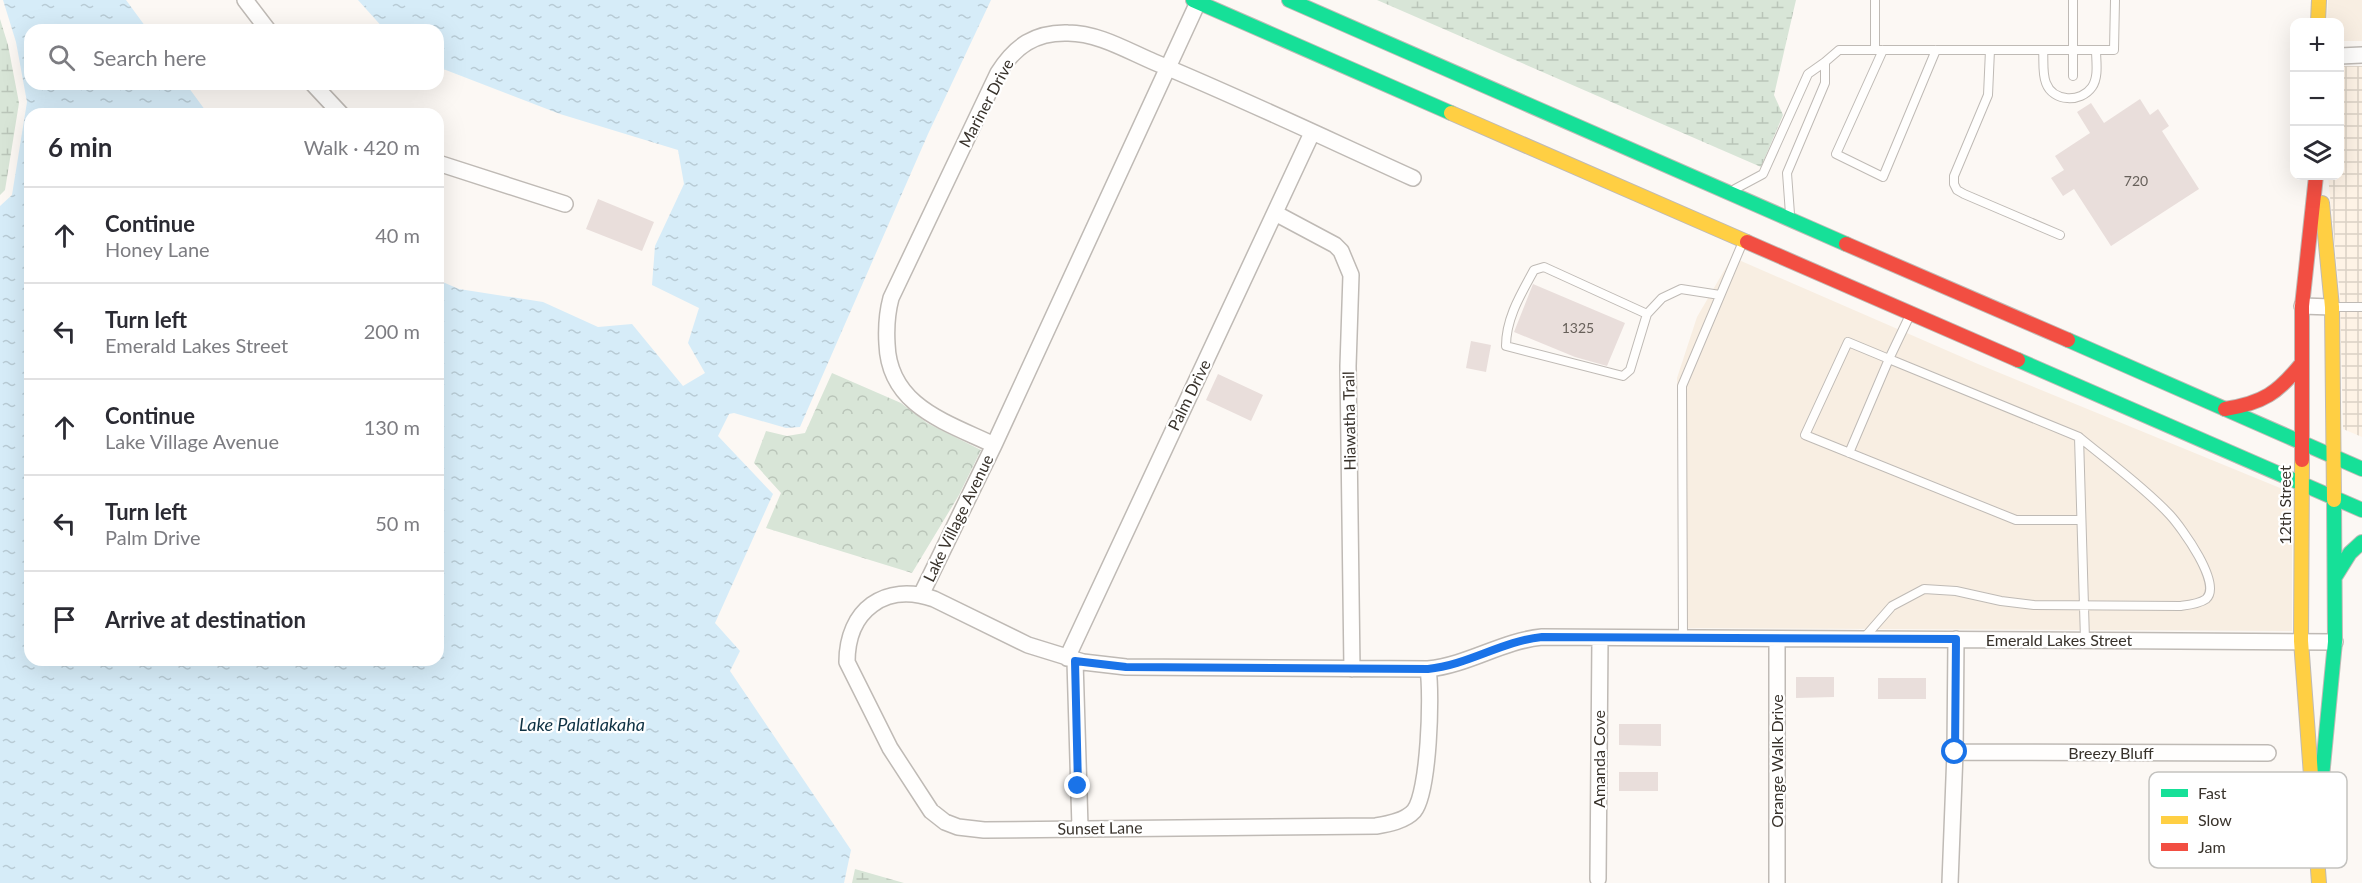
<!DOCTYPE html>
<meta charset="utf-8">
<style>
:root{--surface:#fff;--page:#f7f7f7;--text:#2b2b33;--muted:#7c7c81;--line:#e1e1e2}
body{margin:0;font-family:Lato,sans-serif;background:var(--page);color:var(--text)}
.controls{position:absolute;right:18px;top:18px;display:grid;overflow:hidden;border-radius:12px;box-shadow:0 6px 24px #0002}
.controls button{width:54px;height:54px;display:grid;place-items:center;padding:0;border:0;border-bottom:2px solid var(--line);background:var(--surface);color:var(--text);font:30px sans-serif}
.stop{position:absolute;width:18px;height:18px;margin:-14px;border:4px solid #1a73e8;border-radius:50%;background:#fff}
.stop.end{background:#1a73e8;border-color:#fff;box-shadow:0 2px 6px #0008}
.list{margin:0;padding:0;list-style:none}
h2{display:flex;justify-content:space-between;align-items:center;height:78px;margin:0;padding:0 24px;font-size:26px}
h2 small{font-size:20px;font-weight:400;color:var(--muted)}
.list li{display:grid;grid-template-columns:39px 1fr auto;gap:18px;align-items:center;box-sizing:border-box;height:96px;padding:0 24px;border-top:2px solid var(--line)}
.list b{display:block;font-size:22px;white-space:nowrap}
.list p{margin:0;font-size:20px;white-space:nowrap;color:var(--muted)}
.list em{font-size:20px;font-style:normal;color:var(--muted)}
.icon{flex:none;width:33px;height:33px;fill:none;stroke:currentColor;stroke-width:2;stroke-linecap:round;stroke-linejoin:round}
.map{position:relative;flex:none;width:2362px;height:883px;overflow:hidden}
.search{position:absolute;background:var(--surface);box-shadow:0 6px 24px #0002;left:24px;top:24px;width:420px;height:66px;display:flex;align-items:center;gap:15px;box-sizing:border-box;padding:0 21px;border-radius:18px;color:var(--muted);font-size:22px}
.panel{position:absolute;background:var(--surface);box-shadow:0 6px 24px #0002;left:24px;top:108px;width:420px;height:558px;border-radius:18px}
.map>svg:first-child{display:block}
.commercial{fill:#f8eee2}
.industrial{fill:url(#industrial-grid)}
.wetland{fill:url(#wetland-marsh)}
.park{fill:url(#park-crowns)}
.water{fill:url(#water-ripples)}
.building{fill:#e9dedb}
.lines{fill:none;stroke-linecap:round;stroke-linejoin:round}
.lane-casing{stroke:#bfbab5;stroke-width:10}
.street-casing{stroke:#bfbab5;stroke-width:18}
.fast-casing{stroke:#bfbab5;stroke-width:16}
.slow-casing{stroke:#bfbab5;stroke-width:16}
.jam-casing{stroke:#bfbab5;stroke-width:16}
.lane{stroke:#fffefd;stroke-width:8}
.street{stroke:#fffefd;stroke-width:15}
.fast{stroke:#16e098;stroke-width:14}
.slow{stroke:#ffcf43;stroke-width:14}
.jam{stroke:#f24e42;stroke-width:14}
.route{stroke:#1a73e8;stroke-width:8}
.labels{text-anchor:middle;stroke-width:4.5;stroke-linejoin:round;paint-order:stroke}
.number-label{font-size:14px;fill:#67605a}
.street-label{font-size:16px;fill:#38322b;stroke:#fff}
.water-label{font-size:18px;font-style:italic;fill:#0f3244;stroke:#fff}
.key{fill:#fff;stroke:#c3c2bf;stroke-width:1.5}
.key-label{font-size:16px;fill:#38322b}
</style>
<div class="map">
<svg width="2362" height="883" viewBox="0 0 2362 883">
<defs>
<pattern id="industrial-grid" width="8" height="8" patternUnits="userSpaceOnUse" patternTransform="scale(1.5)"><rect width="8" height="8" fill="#fef3e6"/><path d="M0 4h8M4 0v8" fill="none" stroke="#dad1c5"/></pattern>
<pattern id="wetland-marsh" width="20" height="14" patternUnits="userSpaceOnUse" patternTransform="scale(1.5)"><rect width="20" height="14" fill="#d8e5d7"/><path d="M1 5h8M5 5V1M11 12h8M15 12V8" fill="none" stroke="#bac5b9"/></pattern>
<pattern id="park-crowns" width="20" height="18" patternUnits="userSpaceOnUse" patternTransform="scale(1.5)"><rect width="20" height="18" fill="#d8e5d7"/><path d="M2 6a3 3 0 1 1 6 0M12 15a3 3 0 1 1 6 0" fill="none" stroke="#bac5b9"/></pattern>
<pattern id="water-ripples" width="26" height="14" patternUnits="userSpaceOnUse" patternTransform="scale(1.5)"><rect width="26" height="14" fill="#d6ecf8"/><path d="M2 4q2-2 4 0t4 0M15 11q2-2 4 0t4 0" fill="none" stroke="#b8cbd5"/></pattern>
</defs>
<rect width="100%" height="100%" fill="#fcf8f4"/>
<!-- commercial -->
<path class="commercial" d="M2328,0H2362V41H2340V22H2327Z
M1732,257L1978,364L2292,493V631L1680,628L1677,378L1697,317Z"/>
<!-- industrial -->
<path class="industrial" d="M2340,66H2362V437L2343,429L2340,297L2328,176H2340Z"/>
<!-- wetland -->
<path class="wetland" d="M1377,0H1796L1774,95L1783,115L1761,167Z
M0,19L8,45L19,103L5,190L0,195Z
M855,869L904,883H852Z"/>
<!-- park -->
<path class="park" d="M832,373L901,403L927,423L981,450L959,495L912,573L766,528L781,493L754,463L766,431L787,436L805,433Z"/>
<!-- water -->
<path class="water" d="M3,0H126L148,30H30V84H186L208,114H30V660H438V280L459,289L543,302L598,327L632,324L683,386L705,373L688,343L699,308L652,285L655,246L684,184L678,150L560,114L438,67V30H385L358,0H991L928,134L800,427L786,428L734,413L729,414L718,436L773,494L715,623L740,651L730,671L851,850L844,883H0V206L12,195L27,102L16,42Z"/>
<!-- building -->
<path class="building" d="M2140,99L2150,115L2158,109L2169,126L2162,131L2199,189L2111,246L2074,189L2063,196L2051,178L2064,170L2055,156L2090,133L2077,112L2091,103L2104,123Z
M598,199L654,222L642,251L586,229Z
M1533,284L1625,323L1607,366L1575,357L1514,332Z
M1471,341L1491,345L1486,372L1466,368Z
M1218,374L1263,395L1251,421L1206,400Z
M1796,677H1834V697L1796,698Z
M1878,678H1926V699H1878Z
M1619,724H1661V746L1619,745Z
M1619,772H1658V791H1619Z"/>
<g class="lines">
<defs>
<path id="lane" d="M1875,50V0
M1883,50L1836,154L1883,177L1936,50
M1990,50L1988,95L1954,176V184L1957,190L1964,194L2060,235
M2043,50C2044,60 2042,73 2046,83C2053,102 2081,103 2092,87C2099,77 2096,61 2096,50
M1825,62L1839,50H2114L2115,0
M2073,76V0
M1735,189L1763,174L1808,74L1825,62V83L1787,173L1790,214
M2334,307H2362
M1647,314L1544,267L1534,270C1521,294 1506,318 1506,346L1623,376L1630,370L1647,314L1662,298L1681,289L1720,295
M1909,317L1889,359L2079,437L2085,640
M1849,453L1889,359L1848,342L1805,435L2016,520H2080
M1864,638L1892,606L1924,589L1956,591L2001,601L2034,605L2180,606C2188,605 2199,604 2206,599C2223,584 2181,527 2170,515C2144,487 2108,461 2079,437
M1683,639L1682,386L1742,244"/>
<path id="street" d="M245,0L268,30
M2340,56L2362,55
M313,84L341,114
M438,163L565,204
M1275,213L1335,245L1341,251L1351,275L1348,366L1352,669
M2302,306L2332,307
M994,445C946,422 889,406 887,344C886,328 887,313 891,298L998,73C1015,46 1035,32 1068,33C1098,33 1128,51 1154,62C1241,98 1327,139 1413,178
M921,595L994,445L1199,0
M1777,639V883
M1067,658L1312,133
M1075,661L1080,827
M1428,669C1432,694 1429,793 1414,811C1405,821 1388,824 1376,826L984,830L958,827L945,822L931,811L890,748L847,662C847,610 885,582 934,599L1028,645L1083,662L1126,667L1428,669C1468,665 1502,641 1542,637L2335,642
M1955,752L2268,753
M1598,879L1600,638
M1950,883L1955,752L1956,639"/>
<path id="fast" d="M1193,0L1451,113
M1289,0L1846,244
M2068,340L2362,469
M2018,360L2362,510
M2335,577L2350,553L2362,542
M2322,777L2335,642L2334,500"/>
<path id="slow" d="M2318,22L2319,0
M1451,113L1747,242
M2322,203L2332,307L2334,500
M2302,460L2301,641L2319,883"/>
<path id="jam" d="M1747,242L2018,360
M1846,244L2068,340
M2225,409C2263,403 2278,393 2302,363
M2302,460V306L2316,176"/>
</defs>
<!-- lane casing -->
<use href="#lane" class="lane-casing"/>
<!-- street casing -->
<use href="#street" class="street-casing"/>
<!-- fast casing -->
<use href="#fast" class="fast-casing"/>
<!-- slow casing -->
<use href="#slow" class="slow-casing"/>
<!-- jam casing -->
<use href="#jam" class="jam-casing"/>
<!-- lane -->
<use href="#lane" class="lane"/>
<!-- street -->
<use href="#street" class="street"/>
<!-- fast -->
<use href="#fast" class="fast"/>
<!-- slow -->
<use href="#slow" class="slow"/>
<!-- jam -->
<use href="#jam" class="jam"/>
</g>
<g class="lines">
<!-- route -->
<path class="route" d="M1078,786L1075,661L1126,667L1428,669C1468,665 1502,641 1542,637L1956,639L1955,752"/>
</g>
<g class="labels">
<!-- number labels -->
<g class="number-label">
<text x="2136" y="186">720</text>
<text x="1578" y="333">1325</text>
</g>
<!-- street labels -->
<g class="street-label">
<text transform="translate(986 103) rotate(-62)" y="6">Mariner Drive</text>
<text transform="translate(1189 395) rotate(-64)" y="6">Palm Drive</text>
<text transform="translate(1349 421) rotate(-91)" y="6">Hiawatha Trail</text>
<text transform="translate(2285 505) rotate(-90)" y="6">12th Street</text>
<text transform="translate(958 518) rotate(-64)" y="6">Lake Village Avenue</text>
<text x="2059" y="646">Emerald Lakes Street</text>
<text x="2111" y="759">Breezy Bluff</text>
<text transform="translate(1599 759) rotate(-90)" y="6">Amanda Cove</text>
<text transform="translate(1777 761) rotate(-90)" y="6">Orange Walk Drive</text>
<text transform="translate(1100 828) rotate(-1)" y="6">Sunset Lane</text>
</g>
<!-- water labels -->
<g class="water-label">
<text x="582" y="731">Lake Palatlakaha</text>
</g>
</g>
<!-- legend -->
<rect x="2149" y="772" width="198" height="96" rx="9" class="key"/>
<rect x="2161" y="789" width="27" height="8" fill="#16e098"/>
<rect x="2161" y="816" width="27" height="8" fill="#ffcf43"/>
<rect x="2161" y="843" width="27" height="8" fill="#f24e42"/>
<g class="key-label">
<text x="2198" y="799">Fast</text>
<text x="2198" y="826">Slow</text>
<text x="2198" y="853">Jam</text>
</g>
</svg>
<div class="controls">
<button>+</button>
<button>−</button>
<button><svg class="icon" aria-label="layers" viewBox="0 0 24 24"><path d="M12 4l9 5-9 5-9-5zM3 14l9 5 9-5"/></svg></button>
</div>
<div class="stop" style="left:1955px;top:752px"></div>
<div class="stop end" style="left:1078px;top:786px"></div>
<div class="search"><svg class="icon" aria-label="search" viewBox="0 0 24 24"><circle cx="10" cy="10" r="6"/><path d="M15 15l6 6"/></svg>Search here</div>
<section class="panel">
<h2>6 min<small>Walk · 420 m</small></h2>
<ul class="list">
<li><svg class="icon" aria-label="ahead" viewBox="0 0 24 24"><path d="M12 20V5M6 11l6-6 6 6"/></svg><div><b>Continue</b><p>Honey Lane</p></div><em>40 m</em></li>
<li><svg class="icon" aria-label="left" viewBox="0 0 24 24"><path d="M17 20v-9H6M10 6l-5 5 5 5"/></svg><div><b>Turn left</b><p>Emerald Lakes Street</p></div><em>200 m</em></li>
<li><svg class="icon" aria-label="ahead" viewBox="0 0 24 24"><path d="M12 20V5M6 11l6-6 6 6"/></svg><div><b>Continue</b><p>Lake Village Avenue</p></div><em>130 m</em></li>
<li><svg class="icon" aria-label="left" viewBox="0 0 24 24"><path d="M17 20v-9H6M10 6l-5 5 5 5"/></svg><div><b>Turn left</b><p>Palm Drive</p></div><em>50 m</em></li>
<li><svg class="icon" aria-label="arrive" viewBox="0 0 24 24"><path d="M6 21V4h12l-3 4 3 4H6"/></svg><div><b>Arrive at destination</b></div></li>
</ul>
</section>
</div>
